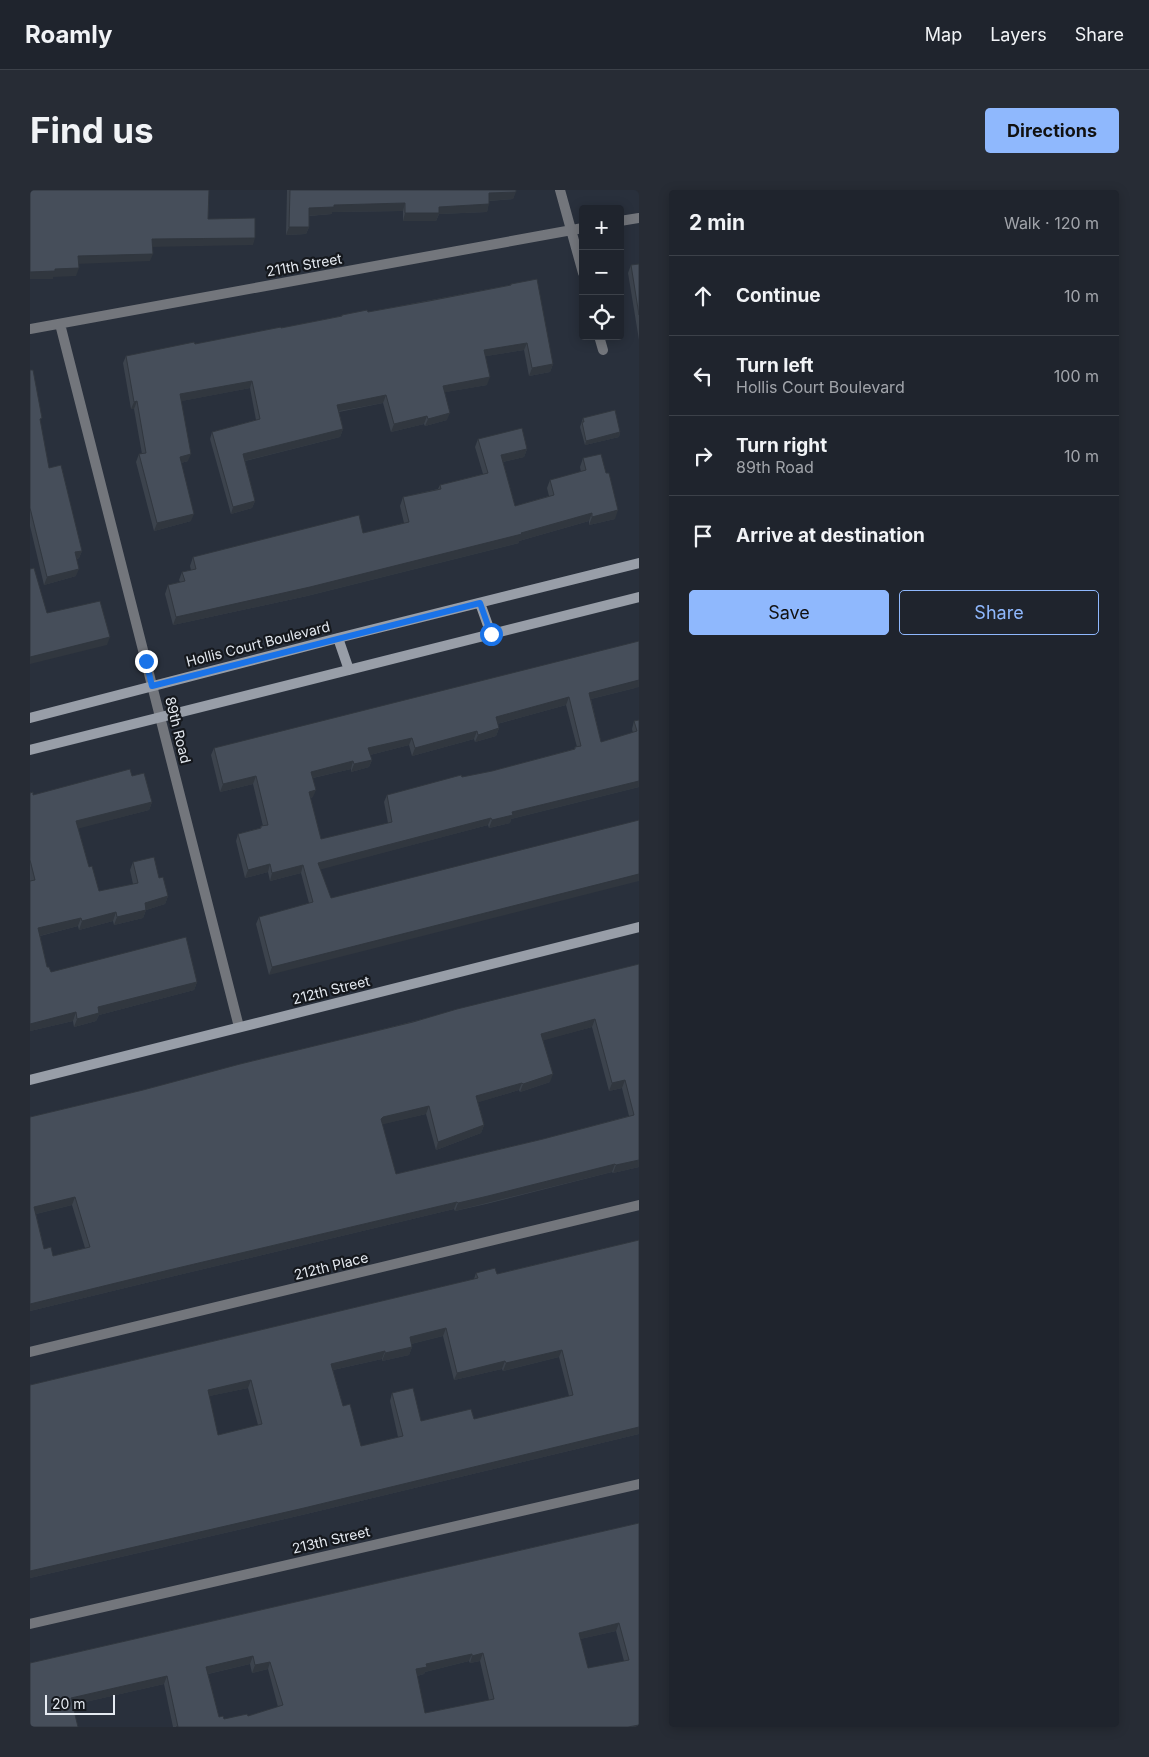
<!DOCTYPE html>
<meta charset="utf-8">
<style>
:root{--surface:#1f242d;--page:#272c35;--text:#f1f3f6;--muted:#a1a4aa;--line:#3c4149;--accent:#8fb8fd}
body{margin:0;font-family:Inter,sans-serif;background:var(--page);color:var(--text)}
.controls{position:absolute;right:15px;top:15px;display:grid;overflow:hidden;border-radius:5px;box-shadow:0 2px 12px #0003}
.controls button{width:45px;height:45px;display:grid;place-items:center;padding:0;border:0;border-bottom:1px solid var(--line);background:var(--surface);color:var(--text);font:25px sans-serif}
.scale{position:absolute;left:15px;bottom:12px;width:70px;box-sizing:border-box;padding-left:5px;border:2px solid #e4e9f0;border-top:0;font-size:14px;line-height:18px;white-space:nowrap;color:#e4e9f0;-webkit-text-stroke:4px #15181d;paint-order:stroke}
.stop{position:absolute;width:15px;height:15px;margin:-11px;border:4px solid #1a73e8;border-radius:50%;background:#fff}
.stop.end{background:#1a73e8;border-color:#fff;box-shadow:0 1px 5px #0008}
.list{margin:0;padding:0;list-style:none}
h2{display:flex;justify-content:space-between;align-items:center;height:65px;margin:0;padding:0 20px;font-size:21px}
h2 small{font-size:16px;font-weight:400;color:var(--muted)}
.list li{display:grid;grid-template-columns:32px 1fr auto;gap:15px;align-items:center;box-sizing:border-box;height:80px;padding:0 20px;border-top:1px solid var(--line)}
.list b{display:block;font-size:19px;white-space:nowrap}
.list p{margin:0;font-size:16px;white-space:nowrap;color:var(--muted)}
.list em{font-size:16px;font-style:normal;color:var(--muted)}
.actions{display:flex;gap:10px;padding:15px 20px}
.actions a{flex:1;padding:11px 0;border:1px solid var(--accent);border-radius:5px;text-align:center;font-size:18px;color:var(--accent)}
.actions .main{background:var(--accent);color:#111}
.icon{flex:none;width:28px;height:28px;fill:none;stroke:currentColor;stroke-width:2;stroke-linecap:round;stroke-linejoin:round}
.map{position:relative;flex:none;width:609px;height:1537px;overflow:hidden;border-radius:5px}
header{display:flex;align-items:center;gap:30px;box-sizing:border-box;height:70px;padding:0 25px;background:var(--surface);border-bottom:1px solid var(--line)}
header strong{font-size:24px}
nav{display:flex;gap:28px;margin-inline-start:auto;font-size:18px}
.intro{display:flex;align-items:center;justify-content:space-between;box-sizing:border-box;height:120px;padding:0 30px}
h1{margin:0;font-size:35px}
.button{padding:12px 22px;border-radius:5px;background:var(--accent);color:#111;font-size:18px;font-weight:700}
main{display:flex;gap:30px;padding:0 30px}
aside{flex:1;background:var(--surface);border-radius:5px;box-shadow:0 2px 12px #0003}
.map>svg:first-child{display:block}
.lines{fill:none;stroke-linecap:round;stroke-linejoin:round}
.minor{stroke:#73767c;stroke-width:10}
.secondary{stroke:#989ea8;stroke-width:10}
.wall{fill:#3c434d;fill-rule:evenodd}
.shaded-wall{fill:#31373f}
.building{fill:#464e5a;stroke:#31373f;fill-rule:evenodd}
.route{stroke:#1a73e8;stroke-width:6}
.labels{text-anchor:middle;stroke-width:4.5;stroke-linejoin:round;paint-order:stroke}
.street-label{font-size:14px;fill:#e4e9f0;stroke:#15181d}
</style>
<header>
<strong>Roamly</strong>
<nav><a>Map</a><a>Layers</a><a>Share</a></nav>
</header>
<div class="intro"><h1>Find us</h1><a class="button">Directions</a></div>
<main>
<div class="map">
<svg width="609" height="1537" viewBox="0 0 609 1537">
<rect width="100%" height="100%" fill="#29303c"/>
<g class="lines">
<!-- minor -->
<path class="minor" d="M530,0L553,83
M590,31L609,28
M30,134L209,837
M0,139L553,38
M569,146L573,160
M0,1162L609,1015
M0,1434L609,1294"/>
<!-- secondary -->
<path class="secondary" d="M450,413L461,444
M308,448L319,480
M0,528L308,448L609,373
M0,560L609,407
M0,890L609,737"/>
</g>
<!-- wall -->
<path class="wall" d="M257,0H486L483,9L459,11L457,22L409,24L406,31H373V21L302,22V24L279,26V37L276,44L256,45Z
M609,74V150L598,83L601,75Z
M481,94L523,174L520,182L499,186L494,160L456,166L457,195L415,202L417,230L395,236L394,234L361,242L353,213L309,222L313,239L310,247L215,271L225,311L222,318L201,324L180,249L182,242L226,230L220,198L151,211L158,271L151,273L161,331L124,341L106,272L109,264H112L104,219H101L93,173L96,166L165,154L251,138L311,126L312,125L338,122L480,95Z
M0,180L19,278L52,361L49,368L47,369L46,386L14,395L0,336Z
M553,228L590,242L589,247L555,255L550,237Z
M448,249L497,259L494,267L473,272L485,316L519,306L517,298L520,290L551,282L550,277L553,268L585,329L559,335V331L489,351V353L277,406L143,435L135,404L138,395L150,392L149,390L152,382L161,380L160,376L163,367L333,343L374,333L370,316L373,307L408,299L410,295L453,284L445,257Z
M609,497L561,509L571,552L603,543L602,539L604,531L609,530V597L481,629L480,633L459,638L458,635L290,679L301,708L239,785L226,734L229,727L279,713L271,683L240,691L238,682L215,688L206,651L208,644L230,638L231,636H233L223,594L190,602L181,565L184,558ZM536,515L547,557H545L544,559L462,581L357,605L354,612L358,633L291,649L280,608L283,607V588L321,579V582L339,577L342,570L340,565L379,555L382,566L444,549L445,552L466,546L469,538L467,534Z
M102,586L122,612L119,620L48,638L59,677L69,701L103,694L100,680L103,672L129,688L138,706L135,714L116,720L113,728L84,735L83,731L49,740L48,736L10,746L17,777L21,782L167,792L164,800L69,825L66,831L44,837L43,831L0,841V603L3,605Z
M609,774V977L583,983L582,982L456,1014L425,1021L424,1019L136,1088L0,1121V927L113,900ZM562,837L579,901L592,898L599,926L513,949L366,984L352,934L396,924L406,960L451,943L454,935L448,912L489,900L490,902L520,892L513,850ZM42,1015L55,1058L23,1066L14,1059L6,1024Z
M609,1050V1244L272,1325L0,1388V1195L444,1089L446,1083L467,1084ZM413,1146L424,1190L472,1179L473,1181L529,1167L539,1206L444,1229L391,1231L362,1203L360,1211L368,1247L331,1256L313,1216L303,1180L352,1169V1171L379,1165L382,1157L381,1154ZM218,1198L228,1235L188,1245L179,1206Z
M609,1333V1537H143L134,1494L42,1515L0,1473ZM586,1441L594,1471L558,1478L550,1449ZM439,1471L440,1473L450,1471L459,1510L395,1523L387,1486L394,1484L395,1482ZM220,1474L222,1483L238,1479L248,1517L218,1526L194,1529L189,1527L178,1484Z"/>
<!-- shaded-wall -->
<path class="shaded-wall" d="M486,2L483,9L456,11L459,3Z
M375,13L373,21L302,22V24L276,26L279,18L304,15Z
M459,14L457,22L409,24L406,31H373L375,23L409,17Z
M259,37H279L276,44L256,45Z
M225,48L223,55L119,57L122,49Z
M123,64L120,71L46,74L48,66Z
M49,78L46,86L23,87V89H0V82L25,79Z
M497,153L494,160L451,167L454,160Z
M523,174L520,182L499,186L502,178Z
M460,187L457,195L411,203L413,196Z
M222,191L220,198L147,212L150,204Z
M356,205L353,213L304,222L307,215Z
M107,211L104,219H101L104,212Z
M420,223L417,230L395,236L398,229Z
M397,226L394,234L361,242L364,234Z
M313,239L310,247L210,272L213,264Z
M590,242L589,247L555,255L556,251Z
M497,259L494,267L468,273L471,265Z
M161,264L158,271L147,274L150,267Z
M225,311L222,318L201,324L203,317Z
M588,320L585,329L559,335L562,327Z
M562,323L559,331L489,351V353L277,406L143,435L146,427L491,343Z
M164,324L161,331L124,341L127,333Z
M52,361L49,368L42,370L45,362Z
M49,379L46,386L14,395L17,387Z
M80,447L77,455L0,474V467Z
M609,490V497L557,510L559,503Z
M539,507L536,515L463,535L466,527Z
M469,538L466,546L445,552L448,545Z
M447,541L444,549L382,566L385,558Z
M382,548L379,555L336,566L338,558Z
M342,570L339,577L321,582L324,574Z
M323,571L321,579L278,589L281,582Z
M226,586L223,594L190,602L193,594Z
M609,591V597L481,629L480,633L459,638L462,630L482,622Z
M286,600L283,607L276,609L279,602Z
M122,612L119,620L43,640L46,631Z
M461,628L458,635L285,681L288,673Z
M240,674L238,682L215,688L218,680Z
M273,675L271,683L240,691L242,683Z
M609,684V691L239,785L242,777Z
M138,706L135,714L116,720L113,728L84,735L87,727L115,713Z
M86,722L83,731L49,740L52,731Z
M51,728L48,736L5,747L8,738Z
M167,792L164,800L69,825L66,831L44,837L47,829L68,817Z
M46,822L43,831L0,841V834Z
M565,829L562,837L508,852L511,844Z
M523,884L520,892L490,902L493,894Z
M595,890L592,898L579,901L582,893Z
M492,893L489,900L443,914L446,906Z
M399,916L396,924L350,935L351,929L353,927Z
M454,935L451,943L406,960L408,952Z
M609,970V977L583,983L586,975Z
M585,974L582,982L425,1021L428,1013Z
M45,1007L42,1015L2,1025L4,1017Z
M427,1012L424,1019L136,1088L0,1121V1114L139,1080Z
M416,1138L413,1146L377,1155L380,1147Z
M382,1157L379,1165L352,1171L355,1163Z
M532,1160L529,1167L473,1181L476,1173Z
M355,1161L352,1169L298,1181L301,1174Z
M475,1171L472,1179L424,1190L427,1183Z
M221,1190L218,1198L175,1207L178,1200Z
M609,1237V1244L272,1325L0,1388V1381Z
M589,1433L586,1441L546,1450L549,1443Z
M453,1463L450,1471L440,1473L442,1466Z
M442,1464L439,1471L395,1482L394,1484L383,1487L386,1479L396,1474Z
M223,1466L220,1474L173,1485L176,1477Z
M240,1472L238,1479L222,1483L225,1475Z
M137,1486L134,1494L38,1516L41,1508Z
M609,1535V1537H598Z"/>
<!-- building -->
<path class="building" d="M0,0H179L178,29L225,28V48L122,49L123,64L48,66L49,78L25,79V81L0,82Z
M260,0H486V2L459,3V14L409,17V23H375V13L304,15V17L279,18V37H259Z
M609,74V125L601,75Z
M507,89L523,174L502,178L497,153L454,160L460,187L413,196L420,223L398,229L397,226L364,234L356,205L307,215L313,239L213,264L225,311L203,317L182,242L230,229L222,191L150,204L161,264L150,267L164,324L127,333L109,264L116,263L107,211L104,212L96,166L164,152L165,154L251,137V138L312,126V125L337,120L338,122L399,111L481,95V94Z
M0,180H3L12,228L10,229L19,278L31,275L52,361L45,362L49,379L17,387L0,318Z
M585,220L590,242L556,251L552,232H554L553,228Z
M492,238L497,259L471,265L485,316L524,305L520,290L556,280L553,268L571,264L576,283H579L588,320L562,327V323L491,343L492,344L280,397L146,427L138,395L155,391L152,382L166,379L163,367L329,325L333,343L379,332L373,307L411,299L410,295L458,283L448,249Z
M4,378L17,423L70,411L80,447L0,467V379Z
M609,451V490L559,503L571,552L607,541L604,531L609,530V591L482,622L483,625L462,630L461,628L288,673L301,708L609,630V684L242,777L229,727L283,712L273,675L242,683L240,674L218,680L208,644L231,638V636L238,635L226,586L193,594L184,558ZM539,507L551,556L545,557V559L462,581L432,587L431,585L357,605L362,632L291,649L279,602L286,600L281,582L323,571L324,574L342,570L338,558L382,548L385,558L447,541L448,545L469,538L466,527Z
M100,579L102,586L114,583L122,612L46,631L59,677L62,676L69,701L108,693L103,672L124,667L129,688L133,687L138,706L115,713L116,720L87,727L86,722L52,731L51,728L8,738L17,777H19L21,782L156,747L167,792L68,817L69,823L47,829L46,822L0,834V691L5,690L0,670V603L3,602V605Z
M609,774V970L586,975L585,974L458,1006L428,1013L427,1012L139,1080L0,1114V927L113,900L210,874L383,832L427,819ZM565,829L582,893L595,890L604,925L513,949L366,984L351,929L353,927L399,916L408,952L454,935L446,906L492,893L493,894L523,884L511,844ZM45,1007L60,1057L23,1066L21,1057L14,1059L4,1017Z
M609,1050V1237L274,1318L0,1381V1195L448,1088L446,1083L465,1078L467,1084ZM416,1138L427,1183L475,1171L476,1173L532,1160L543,1205L444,1229L441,1219L391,1231L383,1198L362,1203L373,1246L331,1256L320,1214L313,1216L301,1174L355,1161V1163L382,1157L380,1147ZM221,1190L232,1234L188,1245L178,1200Z
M609,1333V1535L598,1537H146H148L137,1486L41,1508L48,1537H0V1473ZM589,1433L599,1470L558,1478L549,1443ZM453,1463L464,1509L395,1523L386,1479L397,1477L396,1474L442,1464V1466ZM223,1466L225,1475L240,1472L253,1515L218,1526L217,1524L194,1529L193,1526L189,1527L176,1477Z"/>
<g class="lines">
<!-- route -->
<path class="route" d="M116,471L122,496L450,413L461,444"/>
</g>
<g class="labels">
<!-- street labels -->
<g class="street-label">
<text transform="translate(274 75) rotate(-10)" y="5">211th Street</text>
<text transform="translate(228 454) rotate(-14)" y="5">Hollis Court Boulevard</text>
<text transform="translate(148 540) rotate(76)" y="5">89th Road</text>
<text transform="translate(301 800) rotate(-14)" y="5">212th Street</text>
<text transform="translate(301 1076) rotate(-14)" y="5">212th Place</text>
<text transform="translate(301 1350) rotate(-13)" y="5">213th Street</text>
</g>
</g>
</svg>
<div class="controls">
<button>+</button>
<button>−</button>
<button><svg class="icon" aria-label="locate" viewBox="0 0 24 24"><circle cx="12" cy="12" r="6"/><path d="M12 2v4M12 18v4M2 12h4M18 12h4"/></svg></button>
</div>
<div class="scale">20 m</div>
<div class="stop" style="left:461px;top:444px"></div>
<div class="stop end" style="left:116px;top:471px"></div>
</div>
<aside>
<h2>2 min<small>Walk · 120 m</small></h2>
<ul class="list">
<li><svg class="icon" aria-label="ahead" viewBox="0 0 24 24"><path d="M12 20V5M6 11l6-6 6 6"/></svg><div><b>Continue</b></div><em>10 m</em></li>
<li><svg class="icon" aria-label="left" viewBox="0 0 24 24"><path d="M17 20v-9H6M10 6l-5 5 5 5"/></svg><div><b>Turn left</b><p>Hollis Court Boulevard</p></div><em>100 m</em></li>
<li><svg class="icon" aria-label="right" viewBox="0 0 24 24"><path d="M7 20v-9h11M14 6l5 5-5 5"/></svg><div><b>Turn right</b><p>89th Road</p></div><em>10 m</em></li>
<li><svg class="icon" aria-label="arrive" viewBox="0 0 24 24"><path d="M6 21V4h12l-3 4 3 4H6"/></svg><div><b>Arrive at destination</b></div></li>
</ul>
<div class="actions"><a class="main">Save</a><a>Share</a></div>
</aside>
</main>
